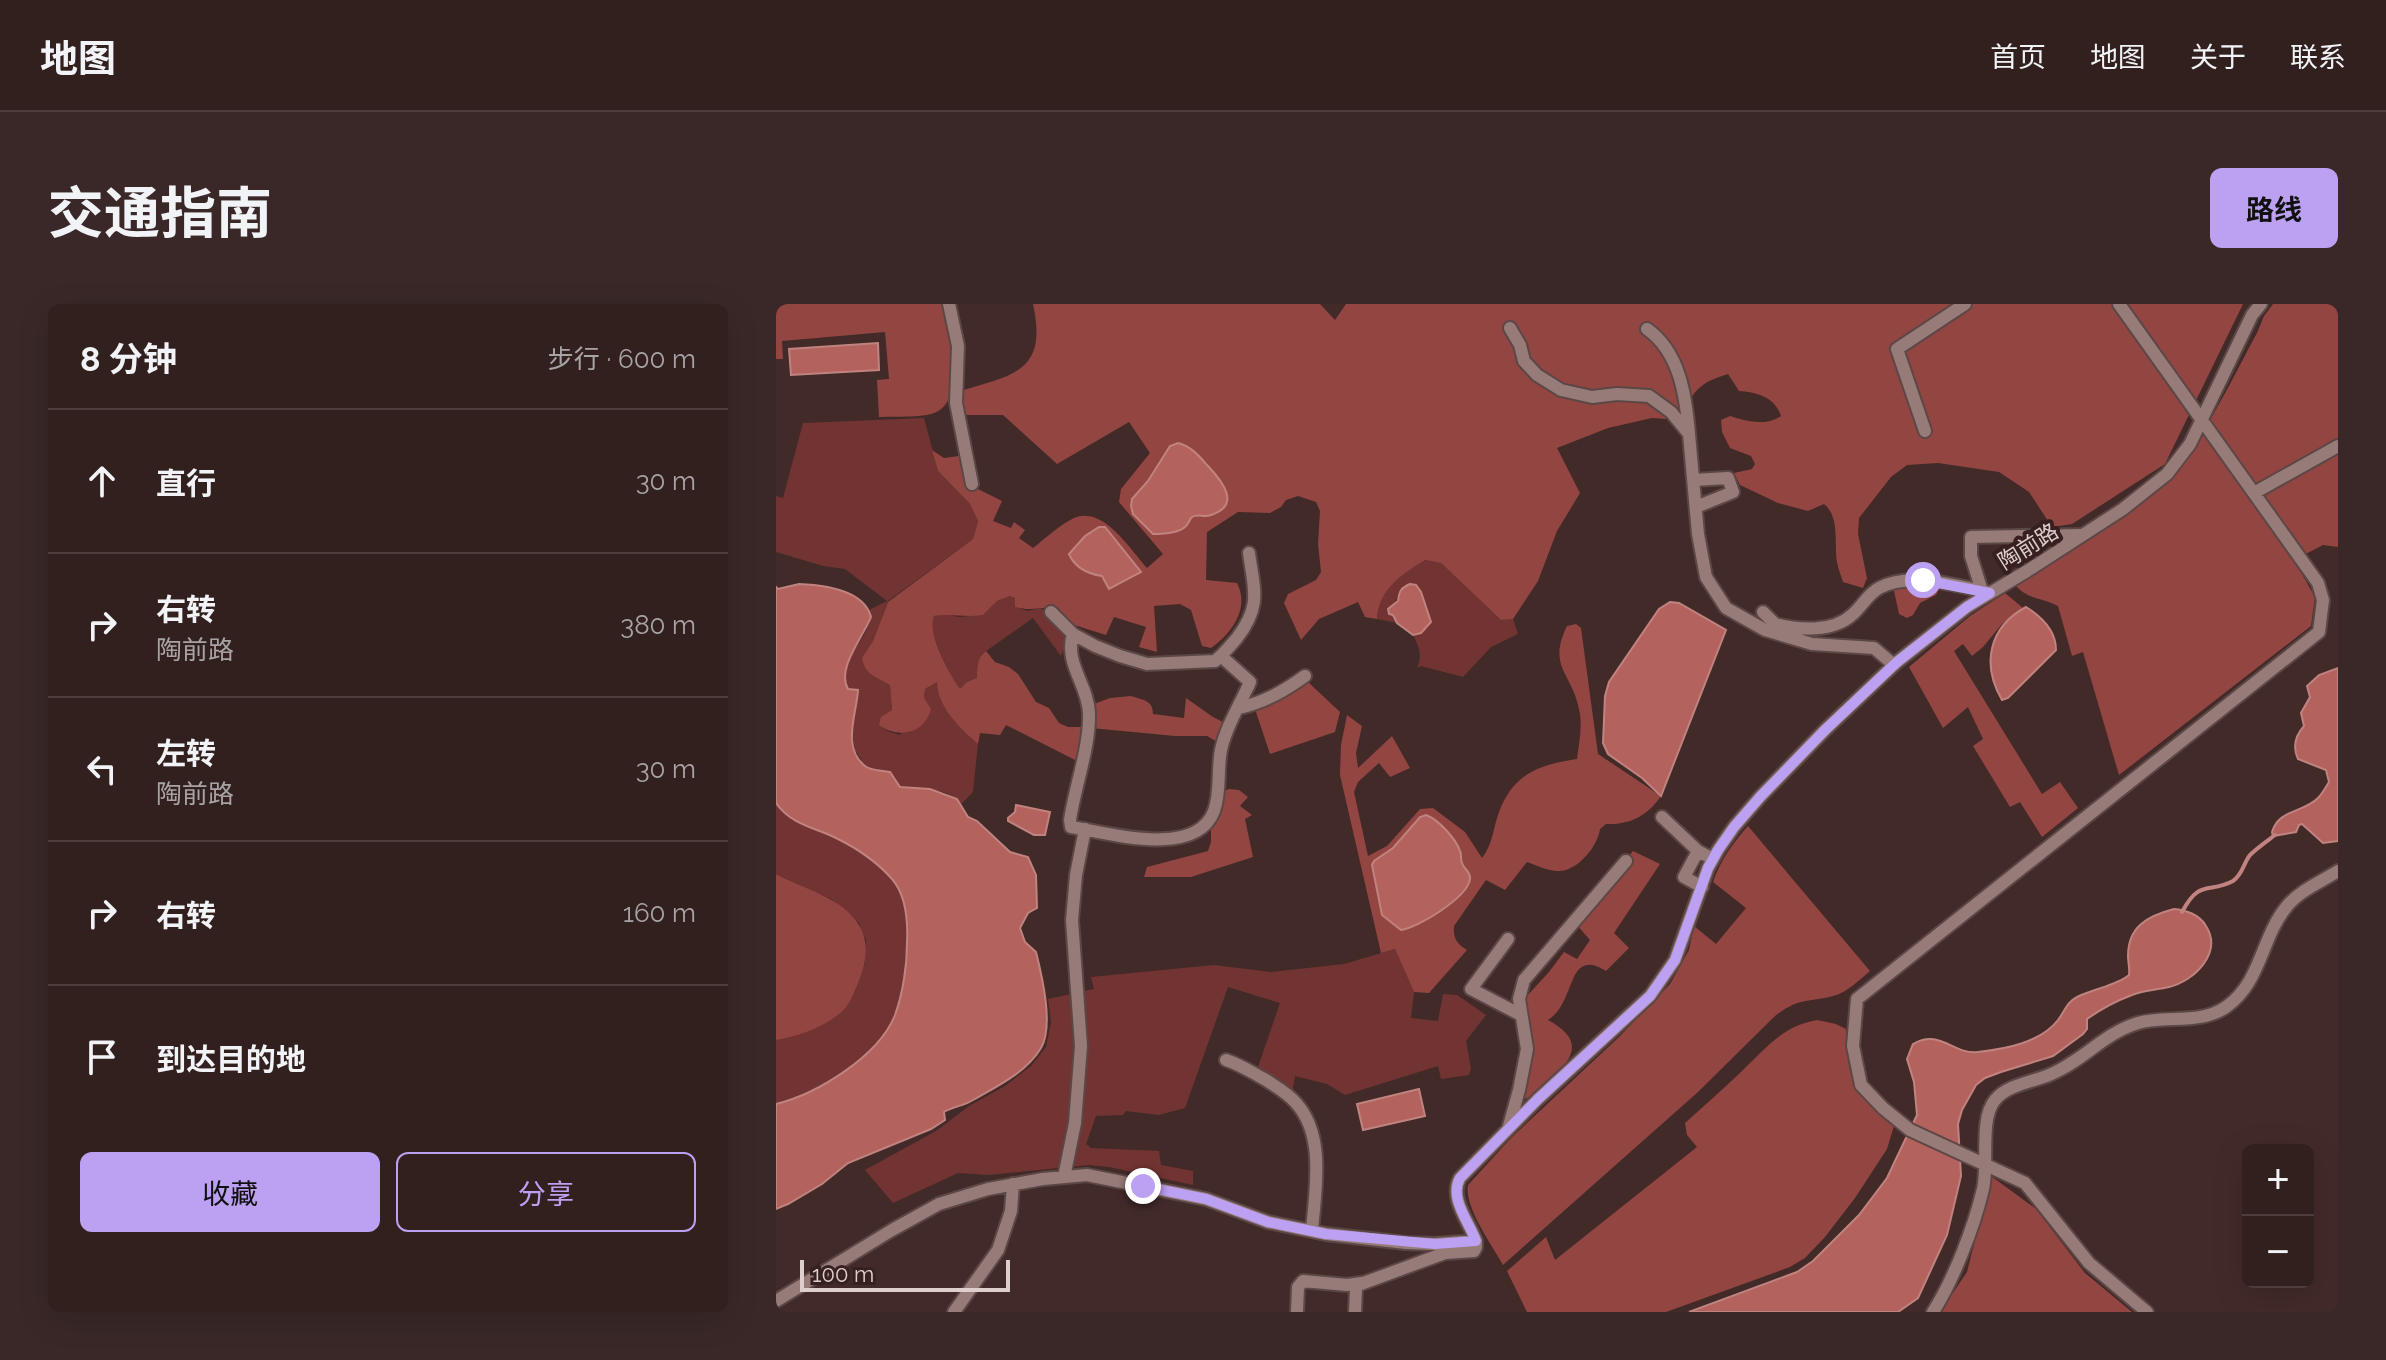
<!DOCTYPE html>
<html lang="zh">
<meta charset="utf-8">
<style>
:root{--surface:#32201f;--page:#3a2828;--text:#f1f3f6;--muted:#a8a3a4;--line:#4d3e3d;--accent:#bca0f2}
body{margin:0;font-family:Raleway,"Noto Sans SC",sans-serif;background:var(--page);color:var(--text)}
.controls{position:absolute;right:24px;bottom:24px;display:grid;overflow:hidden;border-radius:12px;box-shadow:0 8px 32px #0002}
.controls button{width:72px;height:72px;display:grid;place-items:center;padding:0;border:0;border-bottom:2px solid var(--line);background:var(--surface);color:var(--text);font:40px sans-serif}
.scale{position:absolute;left:24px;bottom:20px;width:210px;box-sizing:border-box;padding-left:8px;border:4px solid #decfcd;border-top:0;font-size:22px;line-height:28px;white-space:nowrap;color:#decfcd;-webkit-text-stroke:6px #37201f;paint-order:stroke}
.stop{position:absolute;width:24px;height:24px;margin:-18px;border:6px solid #bca0f2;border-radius:50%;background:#fff}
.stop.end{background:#bca0f2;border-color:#fff;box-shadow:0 2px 8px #0008}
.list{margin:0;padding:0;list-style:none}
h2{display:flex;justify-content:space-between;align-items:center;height:104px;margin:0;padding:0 32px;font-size:34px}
h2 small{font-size:26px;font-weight:400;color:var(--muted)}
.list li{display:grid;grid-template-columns:52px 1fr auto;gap:24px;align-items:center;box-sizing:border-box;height:144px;padding:0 32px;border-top:2px solid var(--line)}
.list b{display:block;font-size:30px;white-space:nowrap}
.list p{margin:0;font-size:26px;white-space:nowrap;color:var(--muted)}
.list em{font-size:26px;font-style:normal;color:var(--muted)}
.actions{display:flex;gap:16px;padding:24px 32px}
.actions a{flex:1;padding:18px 0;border:2px solid var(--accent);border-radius:12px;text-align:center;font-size:28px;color:var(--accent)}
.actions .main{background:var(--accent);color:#111}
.icon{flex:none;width:44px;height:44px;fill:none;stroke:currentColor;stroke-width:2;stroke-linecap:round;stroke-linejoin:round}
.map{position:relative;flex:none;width:1562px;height:1008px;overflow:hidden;border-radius:12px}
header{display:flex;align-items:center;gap:48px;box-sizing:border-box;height:112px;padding:0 40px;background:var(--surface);border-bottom:2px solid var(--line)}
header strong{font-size:38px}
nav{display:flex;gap:44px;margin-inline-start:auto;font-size:28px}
.intro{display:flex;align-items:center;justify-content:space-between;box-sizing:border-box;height:192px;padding:0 48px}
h1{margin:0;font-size:56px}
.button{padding:20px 36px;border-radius:12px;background:var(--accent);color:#111;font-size:28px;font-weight:700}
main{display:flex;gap:48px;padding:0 48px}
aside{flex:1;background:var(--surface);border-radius:12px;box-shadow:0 8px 32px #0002}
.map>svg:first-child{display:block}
.green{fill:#723432}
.forest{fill:#934542}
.water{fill:#b3625d;stroke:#c0837f;stroke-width:2}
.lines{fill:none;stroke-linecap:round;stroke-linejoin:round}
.stream{stroke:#c0837f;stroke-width:4}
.minor-casing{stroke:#5b4746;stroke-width:16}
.minor{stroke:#977b79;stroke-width:12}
.route{stroke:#bca0f2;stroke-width:10}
.labels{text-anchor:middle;stroke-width:8;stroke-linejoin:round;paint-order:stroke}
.street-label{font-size:22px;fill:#decfcd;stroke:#37201f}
</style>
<header>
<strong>地图</strong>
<nav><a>首页</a><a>地图</a><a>关于</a><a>联系</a></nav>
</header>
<div class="intro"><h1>交通指南</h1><a class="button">路线</a></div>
<main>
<aside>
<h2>8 分钟<small>步行 · 600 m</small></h2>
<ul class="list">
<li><svg class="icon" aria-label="ahead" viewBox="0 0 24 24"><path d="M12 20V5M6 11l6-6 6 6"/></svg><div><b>直行</b></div><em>30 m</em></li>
<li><svg class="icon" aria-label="right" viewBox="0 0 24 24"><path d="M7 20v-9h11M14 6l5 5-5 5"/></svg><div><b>右转</b><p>陶前路</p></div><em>380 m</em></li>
<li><svg class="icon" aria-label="left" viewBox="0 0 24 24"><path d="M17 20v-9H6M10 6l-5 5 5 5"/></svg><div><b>左转</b><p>陶前路</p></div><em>30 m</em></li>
<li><svg class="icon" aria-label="right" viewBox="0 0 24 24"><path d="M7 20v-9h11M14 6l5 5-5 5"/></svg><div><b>右转</b></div><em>160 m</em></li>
<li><svg class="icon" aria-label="arrive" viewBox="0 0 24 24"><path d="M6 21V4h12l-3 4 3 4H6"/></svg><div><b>到达目的地</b></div></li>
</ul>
<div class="actions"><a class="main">收藏</a><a>分享</a></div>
</aside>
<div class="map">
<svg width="1562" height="1008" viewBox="0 0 1562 1008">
<rect width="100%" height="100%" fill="#422a29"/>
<!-- green -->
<path class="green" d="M148,114L162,167L194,200L202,217L197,235L112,297L97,337L86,355L107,376L114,380L116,406L103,420L111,427L124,431L148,394L149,385L161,378C159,399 186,427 202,440L197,488L184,501C170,479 144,489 124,483L119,473L90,464L79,446L75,424L81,386H71C55,357 100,334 93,306L111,297L69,265L47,262L0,248V192L7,194L27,119Z
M648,256L665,259L725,316L737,315L742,330L715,343L687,373L645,362L641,364C647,351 643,343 637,331L645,329L655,318L645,288L640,281L622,289C622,296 615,303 617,310C618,313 620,316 621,319L601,315C603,285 625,271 648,256Z
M234,292L239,293L240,303L251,307L265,304L292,332L285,352L257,314L206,350L201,363L202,374L191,378L184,386C174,369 151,330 158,312L167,310L183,313L207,311L221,297Z
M0,499C15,521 41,524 63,535C82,545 101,558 116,575C131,592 132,618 131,639C131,661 127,689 119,711C103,752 41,790 0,800V736L47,720L79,688L89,658L90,636L83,619L55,595L0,570Z
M619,645L638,688L635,714L662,717L667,690L681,691L710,711L690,737L695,764L693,771L665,775L662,762L569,791L551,780L519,772L516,789L481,766L504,699L452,683L409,804L383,811L350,807L347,811L320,812L310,840L315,844L383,847L385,861L417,867V881L333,863L313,861L213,871L182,869L117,899L89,866L160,827L193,802L229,782L255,762L270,743L275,718L272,695L318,685L315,673L438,661L495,668L568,660Z"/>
<!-- forest -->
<path class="forest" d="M0,0H166C173,26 193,101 155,110C139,114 120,112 103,113L101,76L113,75L109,28L6,37L7,55H0Z
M257,0H544L559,16L570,0H1467L1389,160L1296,220L1276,223L1253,188L1223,168L1162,159L1131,161L1115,173L1083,214L1082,230L1091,274L1087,284L1067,278C1065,271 1062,265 1061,258C1058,239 1064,213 1048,200L1032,207L1002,199L964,181L958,169L976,165L979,160L975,152L954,144L946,128L945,116L954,112C971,118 990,122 1005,112C999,93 980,88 963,87L952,70C922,79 915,88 907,116L876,114L832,124L781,144L804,189L781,227L762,277L737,315L725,316L665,259L649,256C625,271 603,285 601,315L589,313L582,298L543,315L525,336L508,299L512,290L540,276L545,268L542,240L544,207L540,198L522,192L510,196L505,203L494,209L462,208L431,228L430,276L461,279C474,304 456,329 435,344L426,342L415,306L404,300L378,302L381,348L363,343L370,323L338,313L330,331L295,320L282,304C266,302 255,308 239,303V294L234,292L221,297L207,311C190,314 172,309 158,312C151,330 173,369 184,385L191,378L201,374C201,364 201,353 210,347L219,358L233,363L242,370L260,398L273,404L283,419L292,423H308L301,457L230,421L224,431L204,429L202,440C185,426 160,401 161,378L149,385L148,394L155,405C149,430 121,435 103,421L105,413L116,406L114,381C101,373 89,371 86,354L97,337L112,298L197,235L202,217L194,200L162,167L156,146L168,154L183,152L190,179L226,197L217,217L235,224L238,218L249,226L243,234L257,244C270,234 283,221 298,214C327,201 354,245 371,264L387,250L343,198L345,185L374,149L353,118L281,160L227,111H186L184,87C237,71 272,68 257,0Z
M1497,0H1562V243L1547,241L1518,256L1539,293L1535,322L1343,471L1307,348L1296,352L1282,302C1265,293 1253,296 1240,282L1380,188C1425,143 1451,84 1481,29L1488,12Z
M1133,281L1164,283L1160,291L1144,299L1137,311L1131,314L1123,310L1118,287L1114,286L1118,283Z
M1229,289L1247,304L1226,320L1207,343L1196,352L1187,340L1178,347L1266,490L1284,478L1302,504L1266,533L1244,498L1234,503L1197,442L1207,435L1192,403L1167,424L1133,363L1194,312Z
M800,320L805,324L822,450L885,492C871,512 854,521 830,520L824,525C822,542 801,568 782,567C772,567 760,561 751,558L729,586L710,576L678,622C677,634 681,640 691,646L653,689L638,688L619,645L605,649L564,471L565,441L571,411L586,422L580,449L582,464L616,432L634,464L614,473L603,459L582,478L578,488L592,552L611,542L644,505L657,504L689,528L706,554C717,540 717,524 723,508C738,469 763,461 801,455C803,439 807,421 803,405C796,369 771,363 791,322Z
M532,378L564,408L559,428L494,450L479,405L512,392Z
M355,392C367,396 377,396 377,410L408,414L410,394L437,413L451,420L443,439L431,432H399L315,424L318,400L334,394Z
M453,485L463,486L472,493L464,502L476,511L469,515L477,553L415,573H368L371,563L432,547L435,538V521C444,510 447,503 446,488Z
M972,522L1094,667C1083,676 1072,688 1057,692C1030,699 1024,693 999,712L922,788L727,961C716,941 688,903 692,881L735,834L843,733L894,680L913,646L918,622L940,640L970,604L937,578C945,555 957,539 972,522Z
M857,547L884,560L838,629L853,644L830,667C790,642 801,698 772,716C805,734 802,751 775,775C767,782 760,791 749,795L746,793L756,761V740L748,705L750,693L773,668L788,648L801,655L814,636L800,620Z
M0,570C26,584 67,594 83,621C92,635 91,653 86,668C82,680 78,691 71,702C56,721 23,732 0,736Z
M1041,716L1060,720L1070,725C1072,781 1078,786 1118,822L1111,845L1079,894L1049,933L1029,954L1014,963L890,1008H751L731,967L770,933L779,956L921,843L911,831L909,819C928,802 947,785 965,768C989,745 1006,722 1041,716Z
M1215,872L1260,905L1309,969L1356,1008H1164L1191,968Z"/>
<!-- water -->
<path class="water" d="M102,39L103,66L15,71L13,45Z
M402,139C415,142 423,152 432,162C446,177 466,201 435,211C427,214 423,209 416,213C413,216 412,221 409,223C402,229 386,230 377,230L357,210L355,202L356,195L372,177L394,142Z
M323,223H329L365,268L333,285L326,272C313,270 299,264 293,250L309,232Z
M23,280C47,281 88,286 95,313C87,333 60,365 72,385L82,386C81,409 65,443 89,462C95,467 106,466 114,468L124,483L154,485L181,495L192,513L201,517L234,548L252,553L260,571L261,604L252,609L244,624L249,638L260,648C266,672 278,722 265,744C251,768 220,783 197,796C188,802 178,802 168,808L169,816L155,825L72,859L46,880L12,900L0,905V800C41,790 103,752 119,711C127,689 131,661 131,639C132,618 131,592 116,575C101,558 82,545 62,535C41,524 15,521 0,499V283L2,285Z
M634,280L640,281L645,288L655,318L645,329L637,331L621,319L617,311L613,310L612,305L622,297C623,287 625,284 634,280Z
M894,298L903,299L950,326L885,492L866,474L832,450L827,439L829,392L833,378L883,305Z
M1250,303C1266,313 1280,326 1280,346L1232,394L1226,396C1205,360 1213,323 1250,303Z
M1562,364V537L1547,539L1526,520L1523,521L1520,528L1497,532L1496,528C1503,505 1527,509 1542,494C1546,490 1550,483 1553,478L1550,466L1522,455C1516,442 1520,431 1528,422L1525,409L1534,393L1531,382L1543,371Z
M240,501L274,508L269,531H258L232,517V514L239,508Z
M650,511C662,515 680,535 684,547C686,550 684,555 686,559C688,566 695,567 694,575C692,593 642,624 625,626L606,611L596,561L598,557L617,544L644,513Z
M1398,605C1410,606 1424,611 1430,622C1447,649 1418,677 1393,683C1380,686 1368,686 1356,691C1340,697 1325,705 1311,715V725L1307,730L1277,752L1225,768L1209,774L1200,781L1186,806L1182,820L1185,872L1171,931L1142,994L1122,1008H913L1021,968L1037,957L1083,911L1111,874L1119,857L1141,811L1138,778L1131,755L1137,740C1164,724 1177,751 1202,748C1229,745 1264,739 1282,716C1289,707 1290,699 1301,693C1317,685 1342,681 1353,671C1354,664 1352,659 1352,652C1352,623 1371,612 1398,605Z
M643,785L649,812L587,826L581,800Z"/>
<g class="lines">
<!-- stream -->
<path class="stream" d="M1406,608C1424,574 1433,590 1457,577C1467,570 1467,560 1474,551C1481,544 1491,537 1499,531"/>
<defs>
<path id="minor" d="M173,0L182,42L180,99L196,180
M1343,0L1542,279L1547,296L1543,328L1081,695L1077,742L1085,781L1107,804L1134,826L1249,879L1313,959L1371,1008
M734,24L744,41L748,57L761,71L785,86L816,93L841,90L873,92L895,108L913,130L922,230L930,273L950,304L989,326L1036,340L1098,344L1118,361
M871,25C904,48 910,93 913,130
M1149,127L1121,45L1189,0
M918,176L952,174L957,188L920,203
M1478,189L1562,142
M1206,287L1195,252V233L1305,231
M275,308L297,330L319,342L344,352L371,360L439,357C448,350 454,342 461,334C486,301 478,286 473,249
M987,308L999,320C1022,326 1057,329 1077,310C1086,302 1092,290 1103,284C1133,267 1184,282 1214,289
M297,330C288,359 312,381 313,409C314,443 299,482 294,516L295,523C332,529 420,555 438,507C445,488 441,466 445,446C450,422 465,399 474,378
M445,352L474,378L472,383
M465,400L463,404C489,398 508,387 529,372
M886,513L922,547L937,555
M922,547L908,573L926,583
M732,635L695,685L745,711
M450,756C465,761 477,769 490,776C499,782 513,790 520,799C550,832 539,887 536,927
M733,822L743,786L751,745L743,695L748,676L850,557
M288,873L299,819L305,742L296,616L300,571L309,525
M700,937C692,916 673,894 684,874L762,795L874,692L899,656L932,564L942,546L958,523L984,493L1049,426L1121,358L1191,303L1251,267L1347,205L1391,170L1414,140L1476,11L1485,0
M0,997L116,926L163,900L212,885L267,875L311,871L430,895L492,918L550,930L630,939L659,940L700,937
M178,1008L222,946L235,907L237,880
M521,1008L522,983L527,977L571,981L586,979
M579,1008L580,984L582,981L669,949L698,947L700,943V937
M1157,1008C1178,975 1198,923 1207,885C1213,860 1203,815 1219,796C1231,781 1256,778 1273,771C1306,758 1328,729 1362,719C1391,711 1424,721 1450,703C1486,678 1485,632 1512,601C1525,586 1546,577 1562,567"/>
</defs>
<!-- minor casing -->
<use href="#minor" class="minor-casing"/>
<!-- minor -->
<use href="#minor" class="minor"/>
</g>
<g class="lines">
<!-- route -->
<path class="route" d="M367,882L430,895L492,918L550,930L659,940L700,937C692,916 673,894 684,874L762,795L874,692L899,656L932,564L942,546L958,523L984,493L1049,426L1121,358L1191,303L1214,289L1147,276"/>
</g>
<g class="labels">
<!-- street labels -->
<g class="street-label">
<text transform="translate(1252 242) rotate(-32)" y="8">陶前路</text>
</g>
</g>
</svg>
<div class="controls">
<button>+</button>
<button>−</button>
</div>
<div class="scale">100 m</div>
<div class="stop" style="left:1147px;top:276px"></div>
<div class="stop end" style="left:367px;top:882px"></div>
</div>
</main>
